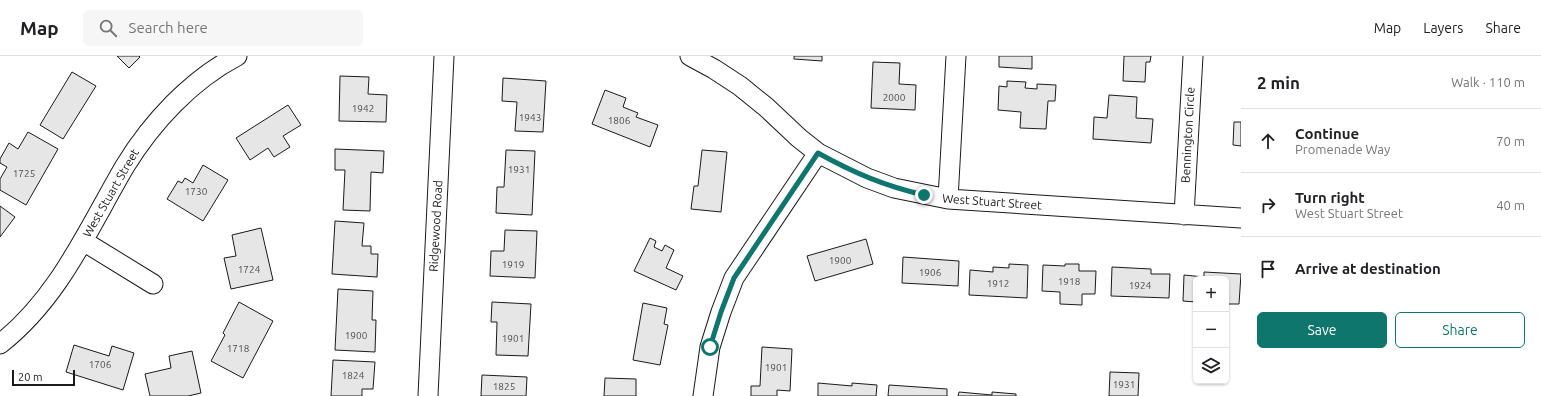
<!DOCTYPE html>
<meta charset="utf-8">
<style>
:root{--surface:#fff;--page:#f6f6f6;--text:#202124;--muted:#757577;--line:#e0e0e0;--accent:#0f766e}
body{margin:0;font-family:Ubuntu,sans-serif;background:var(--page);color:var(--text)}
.controls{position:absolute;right:12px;bottom:12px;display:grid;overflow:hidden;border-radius:6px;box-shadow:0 1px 3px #0004}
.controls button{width:36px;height:36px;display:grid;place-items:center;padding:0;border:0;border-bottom:1px solid var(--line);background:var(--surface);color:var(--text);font:20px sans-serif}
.scale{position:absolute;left:12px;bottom:10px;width:63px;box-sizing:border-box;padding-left:4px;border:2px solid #1a1a1a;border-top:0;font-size:11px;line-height:14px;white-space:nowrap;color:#1a1a1a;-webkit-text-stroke:3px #fff;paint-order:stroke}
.stop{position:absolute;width:12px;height:12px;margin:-9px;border:3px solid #0f766e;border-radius:50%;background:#fff}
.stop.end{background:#0f766e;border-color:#fff;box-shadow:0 1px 4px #0008}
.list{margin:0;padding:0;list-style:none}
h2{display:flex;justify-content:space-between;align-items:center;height:52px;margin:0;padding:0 16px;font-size:17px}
h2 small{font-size:13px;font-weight:400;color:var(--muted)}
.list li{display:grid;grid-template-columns:26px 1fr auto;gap:12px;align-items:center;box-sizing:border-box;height:64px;padding:0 16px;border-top:1px solid var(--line)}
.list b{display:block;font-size:15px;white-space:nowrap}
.list p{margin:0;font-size:13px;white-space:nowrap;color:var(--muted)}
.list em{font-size:13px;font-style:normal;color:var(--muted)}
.actions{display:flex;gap:8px;padding:12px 16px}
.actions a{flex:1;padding:9px 0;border:1px solid var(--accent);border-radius:6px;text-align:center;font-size:14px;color:var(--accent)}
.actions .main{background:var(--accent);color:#fff}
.icon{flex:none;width:22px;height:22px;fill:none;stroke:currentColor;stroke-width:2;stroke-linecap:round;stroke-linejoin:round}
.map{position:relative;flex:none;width:1241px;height:340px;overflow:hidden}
header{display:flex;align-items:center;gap:24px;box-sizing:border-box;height:56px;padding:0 20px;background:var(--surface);border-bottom:1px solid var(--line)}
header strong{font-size:19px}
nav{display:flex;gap:22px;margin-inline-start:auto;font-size:14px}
.search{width:280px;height:36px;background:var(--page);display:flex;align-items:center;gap:10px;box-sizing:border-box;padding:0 14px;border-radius:6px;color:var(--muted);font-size:15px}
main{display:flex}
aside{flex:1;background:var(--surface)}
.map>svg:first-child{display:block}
.building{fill:#e6e6e6;stroke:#1a1a1a}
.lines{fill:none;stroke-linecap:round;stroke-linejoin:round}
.minor-casing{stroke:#1a1a1a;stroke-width:21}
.minor{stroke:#fff;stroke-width:19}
.route{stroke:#0f766e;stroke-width:5}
.labels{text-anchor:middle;stroke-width:3;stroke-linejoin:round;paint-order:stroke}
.number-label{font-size:10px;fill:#4d4d4d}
.street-label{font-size:12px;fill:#1a1a1a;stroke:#fff}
</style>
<header>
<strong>Map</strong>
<div class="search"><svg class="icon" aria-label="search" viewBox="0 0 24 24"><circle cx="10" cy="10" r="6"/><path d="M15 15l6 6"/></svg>Search here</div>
<nav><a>Map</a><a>Layers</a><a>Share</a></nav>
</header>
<main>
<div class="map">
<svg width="1241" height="340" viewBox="0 0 1241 340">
<rect width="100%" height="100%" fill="#fff"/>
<!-- building -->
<path class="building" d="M117,0H139L140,1L129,12Z
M794,0H822V5L794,3Z
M999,0H1032V13L999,11Z
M1124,0H1151L1150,6H1146L1145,26L1123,25Z
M873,6L900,7L899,28L916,29L915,54L871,52Z
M72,16L96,30L63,83L40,69Z
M340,20L369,21L368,38L387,39L386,66L339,65Z
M503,22L546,25L543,76L515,75L517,46L502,45Z
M1007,25L1026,26L1025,32L1037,33V28L1056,29L1055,45H1048L1046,73L1020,72L1021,56L998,54L999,30L1007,31Z
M605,34L626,42L623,51L638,57L636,61L658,69L650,91L592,68Z
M1109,39L1137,41L1136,62L1153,63L1151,87L1093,83L1094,61L1107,62Z
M288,49L301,69L283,80L290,91L274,101L268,92L250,104L236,82Z
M1234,66H1241V90L1233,89Z
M28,76L58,93L26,149L0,134V123L7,111L0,107V103L9,87L18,93Z
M335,93L384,95L383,117L371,116L370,155L343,154L345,114H335Z
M506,94L535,95L532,159L496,157L497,131H504Z
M702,94L727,96L721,156L691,153L694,130H698Z
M203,109L228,124L203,165L167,143L178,125L182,127L185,122L193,127Z
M0,150L15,161L0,181Z
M335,165L364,167L362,190H371V198H378L377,221L332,218Z
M261,172L273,224L231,233L224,202L236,200L232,179Z
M505,174L537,175L535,222L490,220L491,195H504Z
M650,182L656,185L654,191L662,195L665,189L674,194L666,212L683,220L676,234L634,215Z
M866,183L873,208L815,225L807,200Z
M903,201L959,205L958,230L902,227Z
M1009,208L1028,209L1027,242L969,239L970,214L993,216V211L1009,212Z
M1065,208H1079V215H1096L1095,238H1082V249L1060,248V236L1042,235L1043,209L1065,210Z
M1112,211L1151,213V218H1170L1169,242L1111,240Z
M1204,216L1241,218L1239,248H1226V223H1196V246L1183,245L1184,219L1204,221Z
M338,233L373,235L372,264H376L375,296L335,294Z
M239,246L273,265L243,322L211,305L225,279L223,277Z
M492,246L531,248L528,300L496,299L497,266H491Z
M643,247L667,252L664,268L668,269L660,309L633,304Z
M74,289L109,300L112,290L134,297L123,334L66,316Z
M762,291L792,293L790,335L777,334V340H751V330H760Z
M192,295L201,337L188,340H150L145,318L171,312L169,300Z
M333,304L375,306L373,333H362V340H331Z
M1110,316L1139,317L1138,340H1109Z
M482,319L527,321L526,340H481Z
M605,322L636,323V340H604Z
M818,327L852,330V327L877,329L876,340H818Z
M889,329L947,333V340H888Z
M959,336L992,339V336L1016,338V340H958Z"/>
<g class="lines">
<defs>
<path id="minor" d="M690,0L714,13L740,30L766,51L799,82L818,97L867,122L894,132L948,143L1241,162
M948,143L956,0
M1184,159L1193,0
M83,185L153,228
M0,288C59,242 88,173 125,110C152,66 191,24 237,0
M428,340L444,0
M703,340L710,291L721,256L734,222L818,97"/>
</defs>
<!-- minor casing -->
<use href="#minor" class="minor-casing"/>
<!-- minor -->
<use href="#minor" class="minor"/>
</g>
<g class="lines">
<!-- route -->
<path class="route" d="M710,291L721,256L734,222L818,97C854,117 885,130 924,139"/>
</g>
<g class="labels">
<!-- number labels -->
<g class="number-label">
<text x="894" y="45">2000</text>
<text x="363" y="56">1942</text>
<text x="530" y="65">1943</text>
<text x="619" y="68">1806</text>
<text x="519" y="117">1931</text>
<text x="24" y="121">1725</text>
<text x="196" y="139">1730</text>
<text x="840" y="208">1900</text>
<text x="513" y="212">1919</text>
<text x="249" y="217">1724</text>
<text x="930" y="220">1906</text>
<text x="1069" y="229">1918</text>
<text x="998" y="231">1912</text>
<text x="1140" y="233">1924</text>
<text x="356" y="283">1900</text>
<text x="513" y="286">1901</text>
<text x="238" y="296">1718</text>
<text x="100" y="312">1706</text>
<text x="776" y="315">1901</text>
<text x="353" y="323">1824</text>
<text x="1124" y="332">1931</text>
<text x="504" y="334">1825</text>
</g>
<!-- street labels -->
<g class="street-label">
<text transform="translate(1188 79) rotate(-87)" y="4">Bennington Circle</text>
<text transform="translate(111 137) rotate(-60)" y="4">West Stuart Street</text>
<text transform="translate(992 146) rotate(4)" y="4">West Stuart Street</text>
<text transform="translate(436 170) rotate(-87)" y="4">Ridgewood Road</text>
</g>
</g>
</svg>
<div class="controls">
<button>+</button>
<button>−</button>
<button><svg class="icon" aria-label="layers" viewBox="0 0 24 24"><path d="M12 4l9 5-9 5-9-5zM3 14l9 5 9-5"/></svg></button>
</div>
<div class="scale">20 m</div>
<div class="stop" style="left:710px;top:291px"></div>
<div class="stop end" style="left:924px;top:139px"></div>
</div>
<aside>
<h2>2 min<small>Walk · 110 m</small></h2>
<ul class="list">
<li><svg class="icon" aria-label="ahead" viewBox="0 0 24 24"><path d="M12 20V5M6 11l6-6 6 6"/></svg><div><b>Continue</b><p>Promenade Way</p></div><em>70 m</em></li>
<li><svg class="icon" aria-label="right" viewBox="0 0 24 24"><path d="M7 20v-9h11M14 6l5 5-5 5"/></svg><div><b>Turn right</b><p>West Stuart Street</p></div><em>40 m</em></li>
<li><svg class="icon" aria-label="arrive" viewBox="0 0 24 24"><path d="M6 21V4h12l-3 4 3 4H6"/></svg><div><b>Arrive at destination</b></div></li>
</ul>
<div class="actions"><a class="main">Save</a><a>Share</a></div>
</aside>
</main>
